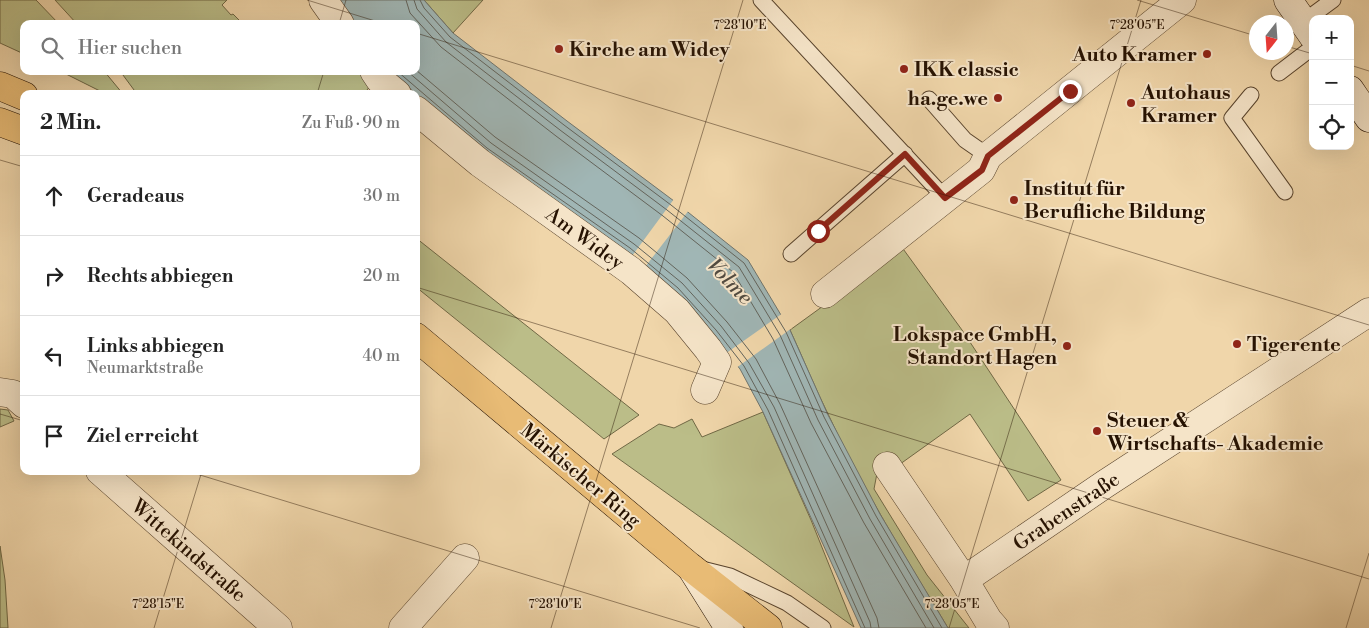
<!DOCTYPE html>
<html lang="de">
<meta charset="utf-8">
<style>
:root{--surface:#fff;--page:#f6f6f6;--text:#222;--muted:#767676;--line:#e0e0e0}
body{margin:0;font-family:"Libre Bodoni",serif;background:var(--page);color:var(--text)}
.controls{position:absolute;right:15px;top:15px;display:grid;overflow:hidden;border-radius:10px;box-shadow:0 5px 20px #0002}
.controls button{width:45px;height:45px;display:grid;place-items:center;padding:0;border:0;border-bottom:1px solid var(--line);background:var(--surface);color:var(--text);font:25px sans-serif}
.compass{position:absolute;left:1249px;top:15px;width:45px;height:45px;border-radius:50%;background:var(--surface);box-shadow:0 5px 20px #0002;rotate:197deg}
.stop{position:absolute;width:15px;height:15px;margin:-11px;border:4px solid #8f2418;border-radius:50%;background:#fff}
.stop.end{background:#8f2418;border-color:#fff;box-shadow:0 1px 5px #0008}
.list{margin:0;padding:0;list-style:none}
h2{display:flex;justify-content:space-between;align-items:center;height:65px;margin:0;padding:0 20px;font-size:21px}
h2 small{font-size:16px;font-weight:400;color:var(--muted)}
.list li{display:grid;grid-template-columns:32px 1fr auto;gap:15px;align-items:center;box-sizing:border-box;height:80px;padding:0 20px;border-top:1px solid var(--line)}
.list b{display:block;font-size:19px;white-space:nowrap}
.list p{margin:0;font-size:16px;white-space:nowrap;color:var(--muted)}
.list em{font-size:16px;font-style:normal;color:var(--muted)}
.icon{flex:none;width:28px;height:28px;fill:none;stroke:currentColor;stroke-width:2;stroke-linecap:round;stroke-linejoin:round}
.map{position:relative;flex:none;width:1369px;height:628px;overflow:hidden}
.search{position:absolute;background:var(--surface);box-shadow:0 5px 20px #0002;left:20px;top:20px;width:400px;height:55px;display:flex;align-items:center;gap:12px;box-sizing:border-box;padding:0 18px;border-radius:10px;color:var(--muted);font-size:19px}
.panel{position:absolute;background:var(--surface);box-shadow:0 5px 20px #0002;left:20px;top:90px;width:400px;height:385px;border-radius:10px}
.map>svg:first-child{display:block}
.green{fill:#bbbd88;stroke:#706845}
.water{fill:#a0b6b5;stroke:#6f746d}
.pier{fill:#f0d6aa}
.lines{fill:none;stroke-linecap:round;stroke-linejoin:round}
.shore{stroke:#63645c;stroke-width:1}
.lane-casing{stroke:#58432c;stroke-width:17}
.street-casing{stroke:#58432c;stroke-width:29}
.secondary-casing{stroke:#261202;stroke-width:29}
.primary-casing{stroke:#261202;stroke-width:29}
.lane{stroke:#f5e4c8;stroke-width:15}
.street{stroke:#f5e4c8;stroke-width:28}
.secondary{stroke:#f5e4c8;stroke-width:28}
.primary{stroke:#e8bb75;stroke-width:28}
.route{stroke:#8f2418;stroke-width:6}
.ticks{fill:none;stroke:#261202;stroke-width:1;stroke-opacity:0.45}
.poi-dot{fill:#8f2418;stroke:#f5e4c8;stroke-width:2}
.labels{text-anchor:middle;stroke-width:4;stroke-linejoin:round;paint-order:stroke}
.poi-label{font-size:20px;font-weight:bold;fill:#261202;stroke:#f5e4c8;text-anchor:start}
.street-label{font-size:20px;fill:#261202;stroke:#f5e4c8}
.water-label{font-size:21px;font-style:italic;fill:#514b41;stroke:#f5e4c8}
.ticks-label{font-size:12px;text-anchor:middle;fill:#261202;stroke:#f5e4c8;stroke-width:4;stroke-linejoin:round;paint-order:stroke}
</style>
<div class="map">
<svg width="1369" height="628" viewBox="0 0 1369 628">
<rect width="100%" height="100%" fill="#f0d6aa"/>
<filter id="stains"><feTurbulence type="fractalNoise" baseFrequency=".004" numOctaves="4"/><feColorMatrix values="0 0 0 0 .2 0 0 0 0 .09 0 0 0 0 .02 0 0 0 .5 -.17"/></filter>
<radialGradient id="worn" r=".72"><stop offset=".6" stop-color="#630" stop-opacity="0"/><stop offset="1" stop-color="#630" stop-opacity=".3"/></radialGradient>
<!-- green -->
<path class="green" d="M0,0H36L59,24H24V54L0,43Z
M55,0H227L222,5L231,15L233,14L243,24H77Z
M424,0H483L453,33Z
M60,71H104L123,94H106Z
M120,71H359L370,86L364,94H137Z
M416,238L639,415L604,439L416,287Z
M901,246L962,330L1061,480L1028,501L970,414L896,467L878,468L874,489L927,575L969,628H948C906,558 862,488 828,414C814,386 803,358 790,330L830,301Z
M0,409L8,410L14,421L0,427Z
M763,412L811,520L854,627L612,454L659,424L674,428L692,419L702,437Z
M0,546L5,580L8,628H0Z"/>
<!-- water -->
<path class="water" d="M339,0H424L453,33L567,121L674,201L748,260L790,330L828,415L880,514L948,628H861L763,412L740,369L712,334L484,152L393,74L390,71H416V24H355Z"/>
<!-- pier -->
<path class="pier" d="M674,199L689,210L645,267L632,256Z
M783,313L792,328L736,368L725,354Z"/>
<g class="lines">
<!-- shore -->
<path class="shore" d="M406,0L410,13L441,47L556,136L663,216L733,272L773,339L811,423L864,523L926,628
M414,0L417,9L446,42L560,130L667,210L739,267L780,335L818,420L870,519L934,628
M420,0L424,8L450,37L564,125L671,205L744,263L786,332L824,417L876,516L942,628
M416,70L495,137L639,238L687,278L727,322L756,359L780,404L877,618L879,628
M397,71L487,148L630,248L678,288L716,330L744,366L768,410L865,628
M407,71L491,143L634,244L682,283L721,326L749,363L774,407L870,622L871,628"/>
<defs>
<path id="lane" d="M761,0L945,198
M1303,22L1333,0
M1279,73L1313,47
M1251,95L1232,118L1285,192
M929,99L965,140L988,156
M791,254L905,154
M702,569L730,576L787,603L823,628"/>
<path id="street" d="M323,0L340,24
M374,71L380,80L397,94
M416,110L480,163L631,271L677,311L708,349L717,362L705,390
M825,294L981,170L988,156L1182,0
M0,392L13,394L24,404
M887,466L964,580L988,620L995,628
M100,471L278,628
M964,580L1105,484L1369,312
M403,628L465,558"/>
<path id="secondary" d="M1288,0L1313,36
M1350,90L1369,118
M692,569L729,628"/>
<path id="primary" d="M0,86L24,96
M0,122L24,131
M416,337L689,566L768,628"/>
</defs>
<!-- lane casing -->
<use href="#lane" class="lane-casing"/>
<!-- street casing -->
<use href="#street" class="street-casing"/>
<!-- secondary casing -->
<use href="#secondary" class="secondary-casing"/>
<!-- primary casing -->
<use href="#primary" class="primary-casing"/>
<!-- lane -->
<use href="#lane" class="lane"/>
<!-- street -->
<use href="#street" class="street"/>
<!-- secondary -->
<use href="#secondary" class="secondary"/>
<!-- primary -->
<use href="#primary" class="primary"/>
</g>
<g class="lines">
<!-- route -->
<path class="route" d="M818,231L905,154L945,198L982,170L988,156L1070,91"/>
</g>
<!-- ticks -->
<path class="ticks" d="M307,0L385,24M1137,0L1256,36M339,24L346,0M416,33L1369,325M1286,46L1313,54M1350,65L1369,71M317,94L324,71M0,160L24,167M416,287L1369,579M0,414L24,421M187,471L700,628M154,628L202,471M551,628L743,0M949,628L1141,0M1346,628L1369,553"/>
<!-- markers -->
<g class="poi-dot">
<circle cx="559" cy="49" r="5"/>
<circle cx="1207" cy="54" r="5"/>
<circle cx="904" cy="69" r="5"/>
<circle cx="998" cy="98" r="5"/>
<circle cx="1131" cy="103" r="5"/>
<circle cx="1014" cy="200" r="5"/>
<circle cx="1237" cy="344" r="5"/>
<circle cx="1067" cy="346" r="5"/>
<circle cx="1097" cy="431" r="5"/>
</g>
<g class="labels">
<!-- poi labels -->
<g class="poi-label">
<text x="569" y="56">Kirche am Widey</text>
<text x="1197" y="61" text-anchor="end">Auto Kramer</text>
<text x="914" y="76">IKK classic</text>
<text x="1141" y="99">Autohaus<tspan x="1141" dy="23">Kramer</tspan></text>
<text x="988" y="105" text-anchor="end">ha.ge.we</text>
<text x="1024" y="195">Institut für<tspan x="1024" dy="23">Berufliche Bildung</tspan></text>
<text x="1057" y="341" text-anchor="end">Lokspace GmbH,<tspan x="1057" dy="23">Standort Hagen</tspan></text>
<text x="1247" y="351">Tigerente</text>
<text x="1107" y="427">Steuer &amp;<tspan x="1107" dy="23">Wirtschafts- Akademie</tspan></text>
</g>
<!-- street labels -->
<g class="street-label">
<text transform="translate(585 238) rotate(36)" y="7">Am Widey</text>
<text transform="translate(581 475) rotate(40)" y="7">Märkischer Ring</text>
<text transform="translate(1066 511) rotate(-34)" y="7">Grabenstraße</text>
<text transform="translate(189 550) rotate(41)" y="7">Wittekindstraße</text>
</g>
<!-- water labels -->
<g class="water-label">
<text transform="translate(730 281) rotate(46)" y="7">Volme</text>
</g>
</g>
<g class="ticks-label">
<text x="740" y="29">7°28'10"E</text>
<text x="1137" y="29">7°28'05"E</text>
<text x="158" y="608">7°28'15"E</text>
<text x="555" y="608">7°28'10"E</text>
<text x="952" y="608">7°28'05"E</text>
</g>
<rect width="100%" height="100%" filter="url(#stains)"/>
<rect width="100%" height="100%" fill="url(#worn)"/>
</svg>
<div class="controls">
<button>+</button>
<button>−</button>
<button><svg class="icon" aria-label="locate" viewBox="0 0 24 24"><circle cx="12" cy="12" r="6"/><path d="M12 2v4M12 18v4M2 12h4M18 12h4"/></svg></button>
</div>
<svg class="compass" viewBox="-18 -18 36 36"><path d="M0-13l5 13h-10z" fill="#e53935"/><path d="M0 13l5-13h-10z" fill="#767676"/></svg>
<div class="stop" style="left:818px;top:231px"></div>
<div class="stop end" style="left:1070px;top:91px"></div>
<div class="search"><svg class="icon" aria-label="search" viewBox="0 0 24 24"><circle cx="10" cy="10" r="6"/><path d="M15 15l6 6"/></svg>Hier suchen</div>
<section class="panel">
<h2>2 Min.<small>Zu Fuß · 90 m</small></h2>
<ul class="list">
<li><svg class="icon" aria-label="ahead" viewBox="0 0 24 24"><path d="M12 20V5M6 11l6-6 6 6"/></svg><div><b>Geradeaus</b></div><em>30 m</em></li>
<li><svg class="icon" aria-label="right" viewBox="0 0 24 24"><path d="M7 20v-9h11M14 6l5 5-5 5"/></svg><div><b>Rechts abbiegen</b></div><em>20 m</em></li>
<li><svg class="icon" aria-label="left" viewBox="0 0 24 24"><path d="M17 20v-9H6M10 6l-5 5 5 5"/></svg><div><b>Links abbiegen</b><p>Neumarktstraße</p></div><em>40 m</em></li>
<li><svg class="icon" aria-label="arrive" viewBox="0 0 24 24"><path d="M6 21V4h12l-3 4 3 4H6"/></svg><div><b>Ziel erreicht</b></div></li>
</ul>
</section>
</div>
